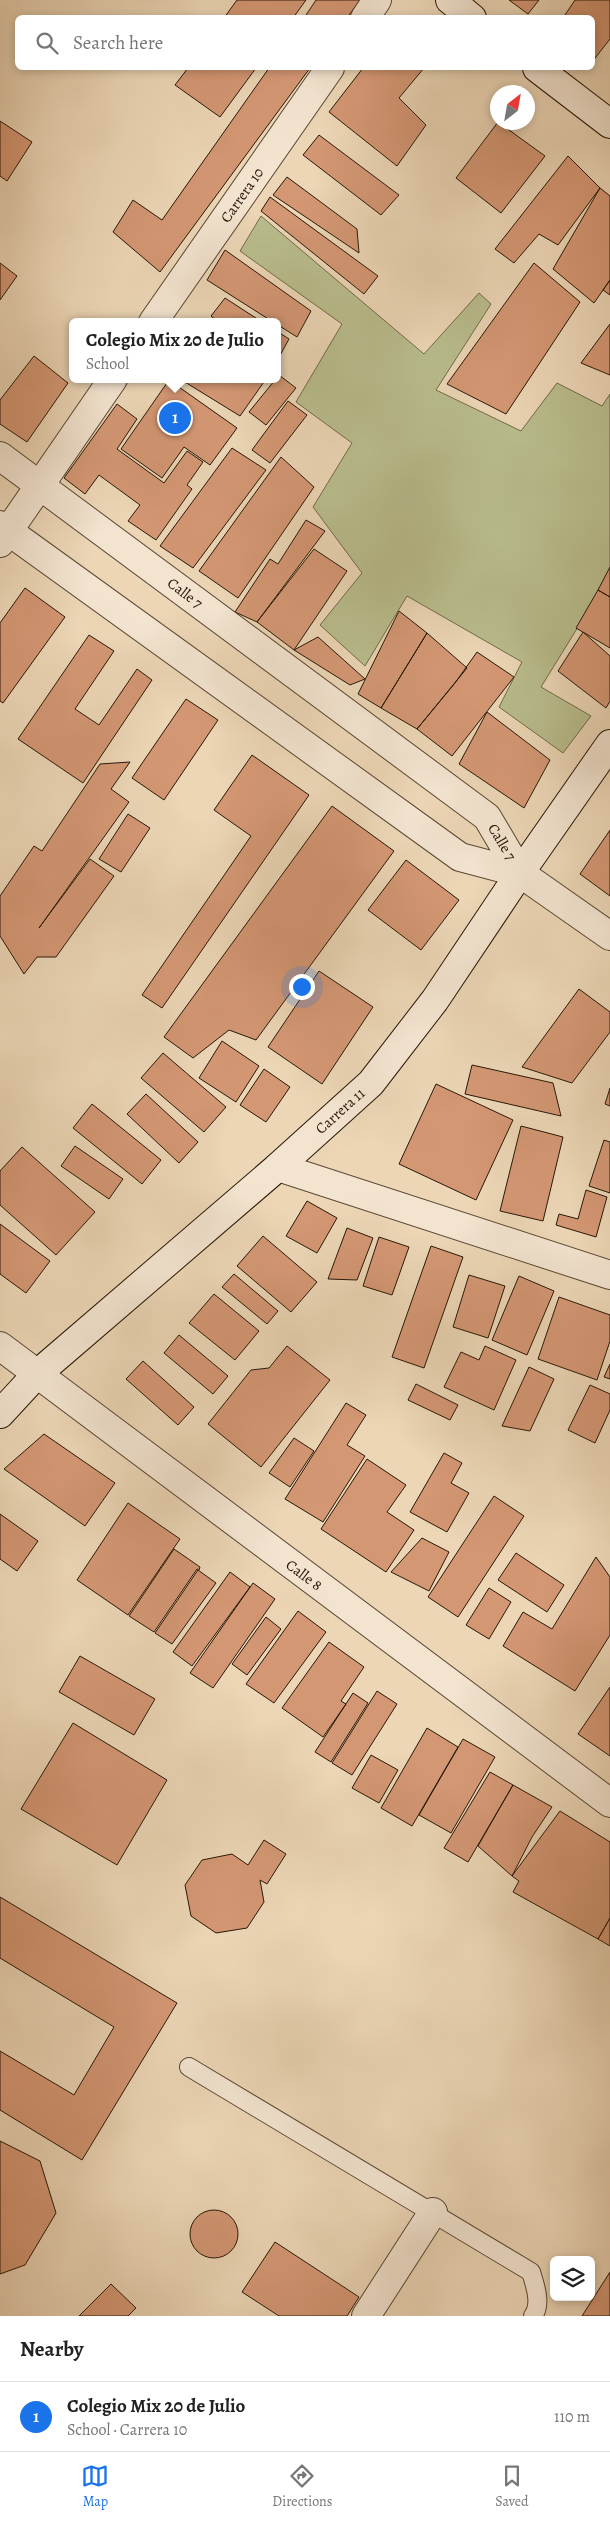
<!DOCTYPE html>
<meta charset="utf-8">
<style>
:root{--surface:#fff;--page:#f2f2f2;--text:#222;--muted:#767676;--line:#e0e0e0;--accent:#1a73e8}
body{margin:0;font-family:Alegreya,serif;background:var(--page);color:var(--text)}
.controls{position:absolute;right:15px;bottom:15px;display:grid;overflow:hidden;border-radius:8px;box-shadow:0 2px 8px #0003}
.controls button{width:45px;height:45px;display:grid;place-items:center;padding:0;border:0;border-bottom:1px solid var(--line);background:var(--surface);color:var(--text);font:25px sans-serif}
.compass{position:absolute;left:490px;top:85px;width:45px;height:45px;border-radius:50%;background:var(--surface);box-shadow:0 2px 8px #0003;rotate:31deg}
.you{position:absolute;left:301px;top:986px;width:18px;height:18px;margin:-12px;border:4px solid #fff;border-radius:50%;background:#1a73e8;box-shadow:0 0 0 8px #1a73e833}
.badge{display:grid;place-items:center;width:32px;height:32px;border-radius:50%;background:var(--accent);color:#fff;font-size:16px;font-weight:700}
.pin{position:absolute;translate:-50% -50%;border:2px solid #fff;box-shadow:0 1px 5px #0006}
.popup{position:absolute;left:69px;top:318px;width:212px;height:65px;box-sizing:border-box;display:grid;place-content:center;border-radius:8px;background:var(--surface);filter:drop-shadow(0 1px 4px #0005);font-size:16px;white-space:nowrap;color:var(--muted)}
.popup b{font-size:19px;color:var(--text)}
.popup::after{content:'';position:absolute;left:50%;top:100%;margin-left:-10px;border:10px solid transparent;border-top-color:var(--surface)}
.list{margin:0;padding:0;list-style:none}
h2{display:flex;justify-content:space-between;align-items:center;height:65px;margin:0;padding:0 20px;font-size:21px}
h2 small{font-size:16px;font-weight:400;color:var(--muted)}
.list li{display:grid;grid-template-columns:32px 1fr auto;gap:15px;align-items:center;box-sizing:border-box;height:70px;padding:0 20px;border-top:1px solid var(--line)}
.list b{display:block;font-size:19px;white-space:nowrap}
.list p{margin:0;font-size:16px;white-space:nowrap;color:var(--muted)}
.list em{font-size:16px;font-style:normal;color:var(--muted)}
.icon{flex:none;width:28px;height:28px;fill:none;stroke:currentColor;stroke-width:2;stroke-linecap:round;stroke-linejoin:round}
.map{position:relative;flex:none;width:610px;height:2316px;overflow:hidden}
.search{position:absolute;background:var(--surface);box-shadow:0 2px 8px #0003;left:15px;right:15px;top:15px;height:55px;display:flex;align-items:center;gap:12px;box-sizing:border-box;padding:0 18px;border-radius:8px;color:var(--muted);font-size:19px}
.sheet{height:135px;background:var(--surface)}
nav{display:flex;justify-content:space-around;align-items:center;box-sizing:border-box;height:70px;border-top:1px solid var(--line);background:var(--surface);font-size:14px;color:var(--muted)}
nav a{display:grid;justify-items:center;gap:2px}
nav .on{color:var(--accent)}
.map>svg:first-child{display:block}
.green{fill:#b9bd8d;stroke:#706a4a}
.building{fill:#d49774;stroke:#281706}
.lines{fill:none;stroke-linecap:round;stroke-linejoin:round}
.lane-casing{stroke:#594732;stroke-width:20}
.street-casing{stroke:#594732;stroke-width:30}
.secondary-casing{stroke:#281706;stroke-width:30}
.lane{stroke:#f3e4d0;stroke-width:18}
.street{stroke:#f3e4d0;stroke-width:28}
.secondary{stroke:#f3e4d0;stroke-width:28}
.labels{text-anchor:middle;stroke-width:5;stroke-linejoin:round;paint-order:stroke}
.street-label{font-size:15px;fill:#281706;stroke:#f3e4d0}
</style>
<div class="map">
<svg width="610" height="2316" viewBox="0 0 610 2316">
<rect width="100%" height="100%" fill="#ecd6b6"/>
<filter id="stains"><feTurbulence type="fractalNoise" baseFrequency=".004" numOctaves="4"/><feColorMatrix values="0 0 0 0 .2 0 0 0 0 .09 0 0 0 0 .02 0 0 0 .5 -.17"/></filter>
<radialGradient id="worn" r=".72"><stop offset=".6" stop-color="#630" stop-opacity="0"/><stop offset="1" stop-color="#630" stop-opacity=".3"/></radialGradient>
<!-- green -->
<path class="green" d="M261,216L424,354L479,293L491,304L436,390L521,431L557,383L602,406L610,394V575L541,687L591,716L563,753L499,707L522,662L407,596L365,666L320,625L362,573L313,507L352,443L296,402L342,324L240,251Z"/>
<!-- building -->
<path class="building" d="M237,0H306L293,18H224Z
M316,0H360L347,18H304Z
M509,0H539L528,14Z
M575,0H610V39L592,62V18H563Z
M188,68H256L220,117L175,85Z
M269,68H310L160,272L113,232L133,200L162,220Z
M363,68H424L399,98L426,125L397,166L329,112Z
M0,121L32,142L7,181L0,176Z
M498,122L545,156L501,213L456,178Z
M319,135L399,195L381,215L303,155Z
M568,156L600,188L558,245L539,234L514,263L495,249Z
M287,177L357,229L359,253L273,195Z
M600,188L610,196V280L594,303L553,269Z
M270,197L378,276L364,294L261,211Z
M225,250L311,311L297,337L278,325V322H273L207,280Z
M0,263L17,276L0,300Z
M534,263L580,302L506,414L447,384Z
M610,280V295L603,290Z
M225,298L262,322H218L211,316Z
M610,324V375L581,363Z
M278,332L289,339L278,359Z
M34,356L68,383L27,442L0,424V400Z
M279,375L296,388L266,425L249,412Z
M180,379H266L240,416Z
M169,380L237,428L210,465L184,447L162,478L121,449Z
M288,401L307,415L270,463L252,450Z
M117,404L137,419L117,449L164,483L187,451L203,462L187,485L192,489L156,540L128,521L140,505L99,475L85,494L64,478Z
M232,448L266,470L193,568L160,546Z
M281,457L314,487L238,598L199,571Z
M306,520L325,531L257,622L235,612L270,559L278,564Z
M314,549L347,571L294,650L257,622Z
M610,567V597L598,590Z
M25,588L65,617L3,703L0,701V623Z
M598,590L610,597V648L576,628Z
M399,611L427,633L381,708L358,694Z
M583,632L610,656V701L606,708L558,671Z
M427,633L467,668L417,729L381,708Z
M89,635L114,651L75,709L99,725L137,669L152,680L83,783L18,739Z
M318,637L365,679L350,685L294,650Z
M477,652L514,677L452,756L417,729L455,683Z
M186,699L218,720L164,800L132,778Z
M487,712L550,760L524,808L459,764Z
M252,755L309,795L162,1008L142,995L251,836L214,810Z
M130,762L111,789L129,802L39,928L90,859L114,876L56,957H37L24,974L0,936V896L34,846L42,851L100,764Z
M332,806L394,851L256,1040L229,1030L193,1058L164,1037Z
M128,814L150,828L121,872L99,859Z
M610,830V896L580,874Z
M406,860L459,900L421,950L368,910Z
M319,971L373,1007L322,1084L268,1047Z
M579,989L610,1012V1032L572,1083L522,1067Z
M222,1041L259,1066L236,1102L199,1078Z
M163,1053L226,1107L204,1132L141,1078Z
M472,1065L553,1083L561,1116L465,1094Z
M264,1069L290,1087L266,1122L240,1105Z
M436,1084L513,1120L476,1200L399,1164Z
M610,1088V1106L605,1104Z
M146,1094L198,1142L179,1163L127,1114Z
M92,1104L161,1160L142,1184L73,1128Z
M521,1126L563,1137L543,1221L500,1211Z
M604,1140L610,1142V1193L589,1186Z
M75,1146L123,1179L109,1199L61,1166Z
M22,1147L95,1212L56,1255L0,1205V1171Z
M586,1190L607,1197L596,1237L556,1225L559,1214L578,1219Z
M307,1201L337,1218L317,1253L286,1236Z
M0,1224L50,1261L26,1293L0,1274Z
M347,1228L373,1238L357,1280L328,1279Z
M263,1236L317,1282L291,1312L237,1266Z
M379,1237L409,1247L392,1295L363,1286Z
M431,1246L463,1257L424,1368L392,1357Z
M234,1274L278,1311L267,1324L222,1287Z
M469,1275L505,1286L488,1338L453,1327Z
M519,1276L554,1291L527,1355L492,1340Z
M214,1294L259,1331L235,1360L189,1323Z
M559,1297L610,1315V1341L597,1380L538,1359Z
M179,1335L228,1376L213,1394L164,1353Z
M287,1346L330,1380L261,1467L208,1424L251,1370L269,1368Z
M485,1346L516,1360L494,1410L444,1387L461,1352L479,1360Z
M143,1361L194,1407L178,1425L126,1379Z
M610,1364V1379L604,1377Z
M529,1367L554,1379L530,1431L502,1426Z
M416,1384L458,1405L450,1420L408,1400Z
M590,1385L610,1394V1410L595,1443L568,1430Z
M346,1403L366,1415L347,1445L365,1456L323,1522L285,1499Z
M44,1434L115,1483L85,1526L4,1469Z
M294,1438L314,1451L290,1487L269,1473Z
M444,1453L462,1463L451,1483L469,1493L447,1532L410,1512Z
M367,1459L406,1485L387,1512L414,1530L386,1572L321,1529Z
M494,1496L524,1516L458,1617L428,1597Z
M128,1503L180,1539L128,1615L77,1580Z
M0,1514L38,1541L17,1571L0,1559Z
M422,1538L449,1552L429,1591L391,1572Z
M174,1549L200,1567L199,1570L197,1569L154,1632L129,1616Z
M516,1553L564,1585L547,1612L498,1580Z
M596,1557L610,1577V1635L575,1691L503,1646L523,1612L552,1629Z
M198,1570L216,1583L172,1644L155,1633Z
M230,1572L250,1587L192,1666L173,1652Z
M253,1583L275,1599L213,1688L190,1673Z
M489,1588L511,1602L489,1639L466,1625Z
M298,1611L326,1632L274,1703L246,1684Z
M266,1617L281,1629L247,1675L232,1664Z
M329,1642L364,1667L341,1701L346,1704L323,1737L282,1708Z
M80,1656L155,1699L134,1735L59,1692Z
M610,1687V1756L578,1734Z
M377,1691L397,1704L352,1775L332,1763Z
M353,1693L368,1703L331,1762L315,1752Z
M73,1723L167,1780L117,1865L21,1809Z
M427,1728L458,1747L412,1826L381,1808Z
M463,1739L495,1757L451,1833L419,1815Z
M371,1755L398,1770L379,1803L352,1788Z
M490,1772L513,1785L468,1862L444,1848Z
M513,1785L552,1807L532,1837L512,1876L478,1846Z
M560,1811L610,1842V1918L598,1939L513,1892L519,1881L512,1876Z
M264,1840L286,1854L267,1884L260,1880L264,1902L247,1928L216,1933L191,1916L185,1885L202,1860L232,1854L248,1865Z
M0,1897L177,2003L82,2160L0,2110V2051L74,2095L114,2027L0,1958Z
M610,1918V1946L598,1939Z
M0,2141L40,2161L56,2213L25,2265L0,2274Z
M190 2234a24 24 0 1 1 48 0a24 24 0 1 1-48 0Z
M275,2242L359,2297L347,2316H279L242,2292Z
M610,2272V2316H582Z
M111,2284L136,2308L128,2316H79Z"/>
<g class="lines">
<defs>
<path id="lane" d="M189,2067L531,2272C535,2285 542,2304 533,2316"/>
<path id="street" d="M365,18L377,0
M153,322L330,68
M0,456L487,817L520,873
M0,525L460,857L520,873L610,936
M0,543L113,379
M278,1167L610,1275
M0,1346L610,1803
M366,2316L433,2212"/>
<path id="secondary" d="M450,0L472,18
M537,68L610,124
M0,1414L36,1375L278,1167L371,1083L435,1000L520,873L610,744"/>
</defs>
<!-- lane casing -->
<use href="#lane" class="lane-casing"/>
<!-- street casing -->
<use href="#street" class="street-casing"/>
<!-- secondary casing -->
<use href="#secondary" class="secondary-casing"/>
<!-- lane -->
<use href="#lane" class="lane"/>
<!-- street -->
<use href="#street" class="street"/>
<!-- secondary -->
<use href="#secondary" class="secondary"/>
</g>
<g class="labels">
<!-- street labels -->
<g class="street-label">
<text transform="translate(242 195) rotate(-55)" y="5">Carrera 10</text>
<text transform="translate(185 593) rotate(37)" y="5">Calle 7</text>
<text transform="translate(502 842) rotate(59)" y="5">Calle 7</text>
<text transform="translate(340 1111) rotate(-42)" y="5">Carrera 11</text>
<text transform="translate(304 1575) rotate(37)" y="5">Calle 8</text>
</g>
</g>
<rect width="100%" height="100%" filter="url(#stains)"/>
<rect width="100%" height="100%" fill="url(#worn)"/>
</svg>
<div class="controls">
<button><svg class="icon" aria-label="layers" viewBox="0 0 24 24"><path d="M12 4l9 5-9 5-9-5zM3 14l9 5 9-5"/></svg></button>
</div>
<svg class="compass" viewBox="-18 -18 36 36"><path d="M0-13l5 13h-10z" fill="#e53935"/><path d="M0 13l5-13h-10z" fill="#767676"/></svg>
<div class="you"></div>
<div class="pin badge" style="left:175px;top:418px">1</div>
<div class="popup"><b>Colegio Mix 20 de Julio</b>School</div>
<div class="search"><svg class="icon" aria-label="search" viewBox="0 0 24 24"><circle cx="10" cy="10" r="6"/><path d="M15 15l6 6"/></svg>Search here</div>
</div>
<section class="sheet">
<h2>Nearby<small></small></h2>
<ul class="list">
<li><span class="badge">1</span><div><b>Colegio Mix 20 de Julio</b><p>School · Carrera 10</p></div><em>110 m</em></li>
</ul>
</section>
<nav>
<a class="on"><svg class="icon" aria-label="map" viewBox="0 0 24 24"><path d="M3 6l6-2 6 2 6-2v14l-6 2-6-2-6 2zM9 4v14M15 6v14"/></svg>Map</a>
<a><svg class="icon" aria-label="directions" viewBox="0 0 24 24"><path d="M12 3l9 9-9 9-9-9zM9 14v-3h6M13 9l2 2-2 2"/></svg>Directions</a>
<a><svg class="icon" aria-label="saved" viewBox="0 0 24 24"><path d="M7 4h10v16l-5-4-5 4z"/></svg>Saved</a>
</nav>
